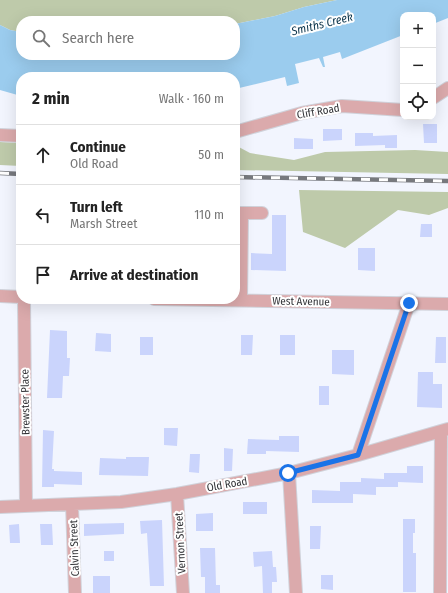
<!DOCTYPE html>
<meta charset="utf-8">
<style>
:root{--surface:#fff;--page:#f2f2f2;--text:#222;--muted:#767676;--line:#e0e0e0}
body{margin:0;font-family:"Fira Sans Condensed",sans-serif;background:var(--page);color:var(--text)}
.controls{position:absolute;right:12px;top:12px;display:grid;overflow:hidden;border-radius:8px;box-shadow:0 4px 16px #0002}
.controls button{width:36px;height:36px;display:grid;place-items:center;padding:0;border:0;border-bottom:1px solid var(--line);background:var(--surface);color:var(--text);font:20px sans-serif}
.stop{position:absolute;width:12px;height:12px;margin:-9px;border:3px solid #1a73e8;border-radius:50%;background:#fff}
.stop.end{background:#1a73e8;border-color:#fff;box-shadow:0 1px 4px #0008}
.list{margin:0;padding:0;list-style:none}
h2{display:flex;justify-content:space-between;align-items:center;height:52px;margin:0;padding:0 16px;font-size:17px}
h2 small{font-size:13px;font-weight:400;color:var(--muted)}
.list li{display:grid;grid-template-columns:26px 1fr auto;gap:12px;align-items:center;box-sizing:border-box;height:60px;padding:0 16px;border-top:1px solid var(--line)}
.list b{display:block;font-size:15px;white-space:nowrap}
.list p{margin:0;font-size:13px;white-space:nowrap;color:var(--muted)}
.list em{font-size:13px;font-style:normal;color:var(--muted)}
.icon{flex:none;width:22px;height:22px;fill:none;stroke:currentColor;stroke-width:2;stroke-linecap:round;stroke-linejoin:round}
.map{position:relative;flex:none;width:448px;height:593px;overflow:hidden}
.search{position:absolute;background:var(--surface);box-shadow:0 4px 16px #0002;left:16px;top:16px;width:224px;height:44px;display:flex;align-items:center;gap:10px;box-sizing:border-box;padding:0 14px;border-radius:16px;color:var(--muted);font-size:15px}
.panel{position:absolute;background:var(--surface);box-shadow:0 4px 16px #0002;left:16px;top:72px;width:224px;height:232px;border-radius:16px}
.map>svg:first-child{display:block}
.green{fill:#becaaa}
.water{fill:#9bccee}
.building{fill:#cad4fc}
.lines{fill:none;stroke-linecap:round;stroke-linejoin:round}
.minor-casing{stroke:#d0d2da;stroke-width:14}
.minor{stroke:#dbaaac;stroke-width:12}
.rail-casing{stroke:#77797e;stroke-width:4.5}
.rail{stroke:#fff;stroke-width:3;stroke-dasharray:9;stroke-linecap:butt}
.route{stroke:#1a73e8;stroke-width:5}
.labels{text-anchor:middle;stroke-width:4;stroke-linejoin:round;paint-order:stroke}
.street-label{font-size:11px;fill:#333438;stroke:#fff}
.water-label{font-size:12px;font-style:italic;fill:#0c354c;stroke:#fff}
</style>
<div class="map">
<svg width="448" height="593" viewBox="0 0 448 593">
<rect width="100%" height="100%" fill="#f2f5fe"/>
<!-- green -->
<path class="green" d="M0,0H337L304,7L275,16L235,24V21H21V32L10,30L0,25Z
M0,142L21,143V166L0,165Z
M235,145L250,153L294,160L325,152L415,150L448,152V174L235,170Z
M299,190L448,192V208L429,215L398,210L345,248L303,232Z"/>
<!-- water -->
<path class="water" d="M337,0H448V18L433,24V15H403V35L342,59L340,52L323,57L325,67H323L319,58L295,64L299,83L287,86L285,77L235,89V77H21V96L0,90V25L10,30L21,32V55H235V24L275,16L304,7Z"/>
<!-- building -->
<path class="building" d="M423,124H437V143H424Z
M323,129H342V140L323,141Z
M355,133H373V136L397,135V148H385V145L355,146Z
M294,138L313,139V149H294Z
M272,215H286V271L251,270V253L272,254Z
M421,224H432V237H420Z
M358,248H375V271L358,270Z
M50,330L67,331V358H70L69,376H63L62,398H47Z
M96,333L111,334V352L95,351Z
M241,335H253L252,355H241Z
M280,335H295V355H280Z
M140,337H153V355H140Z
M436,337H446V363H435Z
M332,350H354V375L332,374Z
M418,372H433V384H442V408L417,407Z
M319,386H329V405H319Z
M164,428H178L177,446L164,445Z
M43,430L54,431L52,469H54V471L82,472V485L54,484V487H42Z
M279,436H299V452L266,451V454H247L248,439L279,440Z
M224,448L233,449L232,471H224Z
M190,454H200L199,473L189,472Z
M126,457H149L148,476L99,475L100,458L126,459Z
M407,466H423V483L398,482V487H376V495L353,494V503H312V490L340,491V482H361V478L384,479V473H407Z
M243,502H267V514H243Z
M213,513V531H196V514Z
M403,519H415V533H413V553H416V592H403Z
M162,520L164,586H150L147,533L141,534L140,521Z
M124,523V534L84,536V524Z
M19,524L20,543H10L9,525Z
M40,524H52L53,545H41Z
M310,526H321L320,549H310Z
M200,548H215L216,585H220V593H205V577H201Z
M104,551H114V561H104Z
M272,551L273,567H276L277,582H272V593H263L262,566L254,567L253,552Z
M321,575H333V590L321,589Z
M93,576H110V593H93Z"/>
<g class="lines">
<defs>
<path id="minor" d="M433,98L448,88
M235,132L302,113L342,106L403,110
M0,135L21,136
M235,213H242L241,300
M242,213H262
M0,296L21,297
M24,299L26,506
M154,299L448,304
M358,455L409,303
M289,473L296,593
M177,494L183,593
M72,504L75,593
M0,507L121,502L177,494L289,473L358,455L448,429
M440,593L441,431"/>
</defs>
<!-- minor casing -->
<use href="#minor" class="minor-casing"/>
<!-- minor -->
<use href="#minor" class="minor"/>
<defs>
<path id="rail" d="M0,173L21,174
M235,177L448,181"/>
</defs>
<!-- rail casing -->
<use href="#rail" class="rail-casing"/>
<!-- rail -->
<use href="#rail" class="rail"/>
</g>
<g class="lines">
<!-- route -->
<path class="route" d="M288,473L358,455L409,303"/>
</g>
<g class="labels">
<!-- street labels -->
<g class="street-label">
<text transform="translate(318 111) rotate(-10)" y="4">Cliff Road</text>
<text transform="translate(301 301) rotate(1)" y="4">West Avenue</text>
<text transform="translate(25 402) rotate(-91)" y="4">Brewster Place</text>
<text transform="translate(227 484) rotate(-10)" y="4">Old Road</text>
<text transform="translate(180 543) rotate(-93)" y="4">Vernon Street</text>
<text transform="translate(74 548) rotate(-92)" y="4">Calvin Street</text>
</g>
<!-- water labels -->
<g class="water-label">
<text transform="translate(322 24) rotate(-14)" y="4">Smiths Creek</text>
</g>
</g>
</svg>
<div class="controls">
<button>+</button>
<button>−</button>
<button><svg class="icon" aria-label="locate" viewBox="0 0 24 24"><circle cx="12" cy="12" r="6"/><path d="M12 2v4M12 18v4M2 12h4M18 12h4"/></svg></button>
</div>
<div class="stop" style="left:288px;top:473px"></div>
<div class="stop end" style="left:409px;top:303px"></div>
<div class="search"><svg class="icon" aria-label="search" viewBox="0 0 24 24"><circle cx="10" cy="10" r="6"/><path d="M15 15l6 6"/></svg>Search here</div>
<section class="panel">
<h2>2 min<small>Walk · 160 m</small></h2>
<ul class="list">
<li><svg class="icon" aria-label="ahead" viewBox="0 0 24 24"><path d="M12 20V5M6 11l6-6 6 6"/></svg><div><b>Continue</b><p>Old Road</p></div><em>50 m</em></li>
<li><svg class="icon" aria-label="left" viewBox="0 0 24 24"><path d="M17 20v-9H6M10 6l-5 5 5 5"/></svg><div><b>Turn left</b><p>Marsh Street</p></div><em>110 m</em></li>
<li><svg class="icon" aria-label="arrive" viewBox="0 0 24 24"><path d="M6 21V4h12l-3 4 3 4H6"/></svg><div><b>Arrive at destination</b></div></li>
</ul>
</section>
</div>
